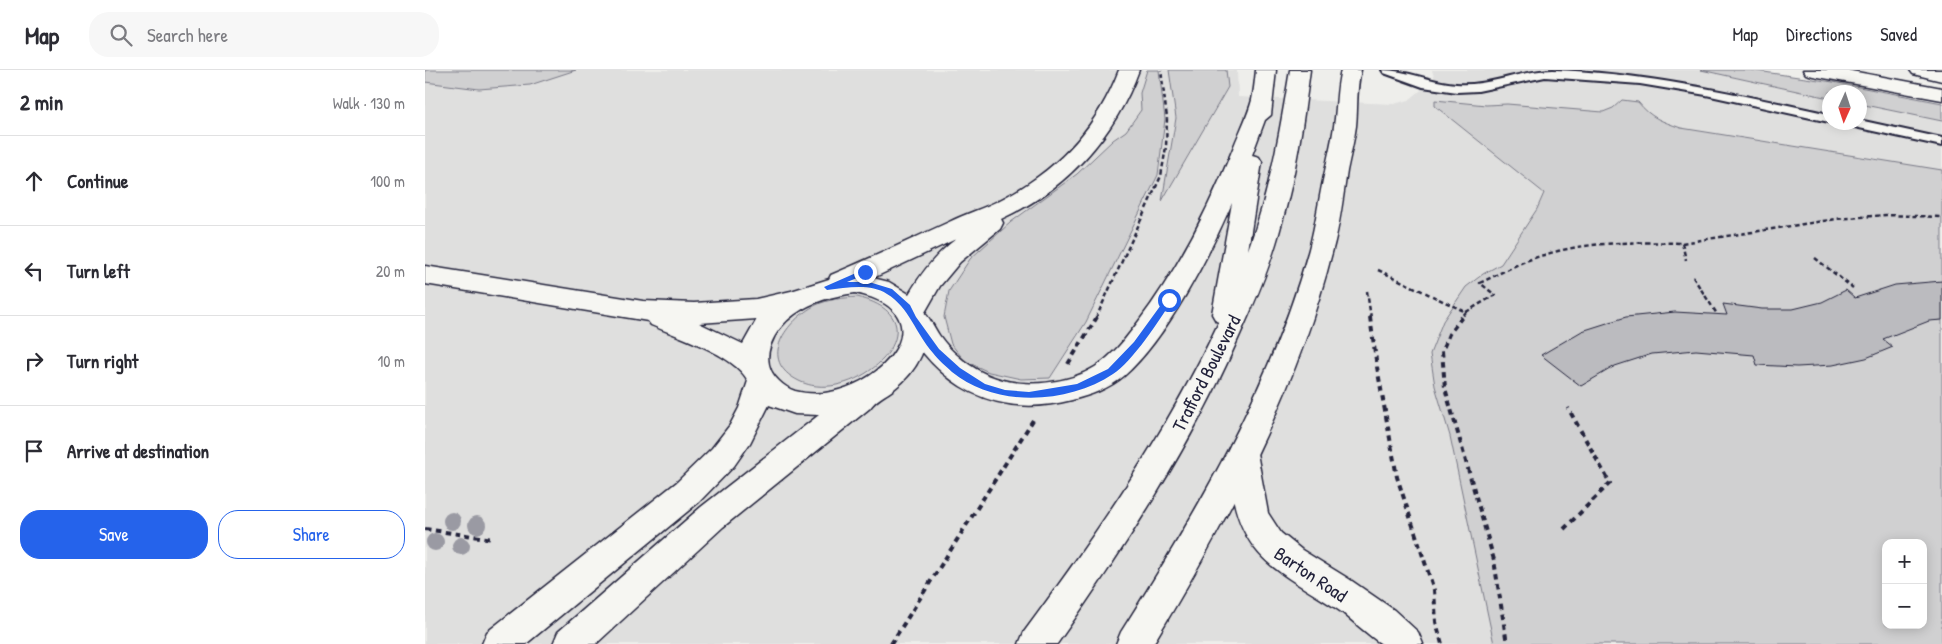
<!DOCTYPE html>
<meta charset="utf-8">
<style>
:root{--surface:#fff;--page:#f7f7f7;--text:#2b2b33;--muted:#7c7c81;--line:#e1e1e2;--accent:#2563eb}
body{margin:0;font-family:"Patrick Hand",sans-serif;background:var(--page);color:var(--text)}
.controls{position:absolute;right:15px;bottom:15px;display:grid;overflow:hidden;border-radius:10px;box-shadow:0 2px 12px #0003}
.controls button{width:45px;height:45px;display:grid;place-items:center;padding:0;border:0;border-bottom:1px solid var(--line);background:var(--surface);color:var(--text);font:25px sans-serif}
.compass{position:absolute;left:1397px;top:15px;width:45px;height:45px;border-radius:50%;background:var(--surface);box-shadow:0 2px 12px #0003;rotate:183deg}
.stop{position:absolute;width:15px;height:15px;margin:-11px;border:4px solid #2563eb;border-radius:50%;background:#fff}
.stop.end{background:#2563eb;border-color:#fff;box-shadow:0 1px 5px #0008}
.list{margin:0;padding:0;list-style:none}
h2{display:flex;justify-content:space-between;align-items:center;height:65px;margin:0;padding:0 20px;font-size:21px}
h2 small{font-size:16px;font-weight:400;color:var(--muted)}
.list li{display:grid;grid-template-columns:32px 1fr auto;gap:15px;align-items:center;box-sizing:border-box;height:90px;padding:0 20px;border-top:1px solid var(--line)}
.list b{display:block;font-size:19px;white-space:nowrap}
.list em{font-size:16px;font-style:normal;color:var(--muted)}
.actions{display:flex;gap:10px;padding:15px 20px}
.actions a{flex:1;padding:11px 0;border:1px solid var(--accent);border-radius:20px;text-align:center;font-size:18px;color:var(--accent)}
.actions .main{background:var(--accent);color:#fff}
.icon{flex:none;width:28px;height:28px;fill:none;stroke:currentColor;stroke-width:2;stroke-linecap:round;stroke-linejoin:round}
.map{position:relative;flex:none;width:1517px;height:574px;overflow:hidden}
header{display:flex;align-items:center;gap:30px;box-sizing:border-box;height:70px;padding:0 25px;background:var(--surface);border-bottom:1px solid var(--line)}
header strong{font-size:24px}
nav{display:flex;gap:28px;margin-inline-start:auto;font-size:18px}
.search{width:350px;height:45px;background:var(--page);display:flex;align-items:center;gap:12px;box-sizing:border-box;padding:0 18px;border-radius:20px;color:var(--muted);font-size:19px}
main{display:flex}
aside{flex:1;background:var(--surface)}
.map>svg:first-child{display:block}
.built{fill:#dfdfde;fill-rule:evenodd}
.green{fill:#d0d0d1;stroke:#797986;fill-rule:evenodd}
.building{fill:#bbbbbf;stroke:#22223b}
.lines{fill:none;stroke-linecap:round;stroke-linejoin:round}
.lane-casing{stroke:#22223b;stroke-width:4}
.street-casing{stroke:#22223b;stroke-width:3}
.secondary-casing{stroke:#22223b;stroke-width:3}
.highway-casing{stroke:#22223b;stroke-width:3}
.path-far1{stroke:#22223b;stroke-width:2.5;stroke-dasharray:4.5 3;stroke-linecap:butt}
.path{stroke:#22223b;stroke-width:4;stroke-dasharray:5.5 4.5;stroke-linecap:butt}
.lane{fill:#f6f6f2;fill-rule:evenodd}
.street{fill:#f6f6f2;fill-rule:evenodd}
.secondary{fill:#f6f6f2;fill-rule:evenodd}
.highway{fill:#f6f6f2;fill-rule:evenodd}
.tree{fill:#9a9aa3}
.route{fill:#2563eb}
.labels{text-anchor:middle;stroke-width:4.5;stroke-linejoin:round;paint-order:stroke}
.street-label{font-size:19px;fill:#22223b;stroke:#f6f6f2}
</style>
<header>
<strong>Map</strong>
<div class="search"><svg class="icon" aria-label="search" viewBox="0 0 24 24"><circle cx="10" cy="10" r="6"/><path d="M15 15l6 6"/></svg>Search here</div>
<nav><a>Map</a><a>Directions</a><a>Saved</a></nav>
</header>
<main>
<aside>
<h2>2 min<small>Walk · 130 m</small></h2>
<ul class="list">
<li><svg class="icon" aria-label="ahead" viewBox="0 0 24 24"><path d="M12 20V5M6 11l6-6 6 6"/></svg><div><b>Continue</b></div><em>100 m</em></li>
<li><svg class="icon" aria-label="left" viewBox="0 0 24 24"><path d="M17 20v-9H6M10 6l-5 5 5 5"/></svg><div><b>Turn left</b></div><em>20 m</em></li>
<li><svg class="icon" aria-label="right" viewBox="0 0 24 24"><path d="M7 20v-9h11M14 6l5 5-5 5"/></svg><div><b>Turn right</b></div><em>10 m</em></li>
<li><svg class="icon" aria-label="arrive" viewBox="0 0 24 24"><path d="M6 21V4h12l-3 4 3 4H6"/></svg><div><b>Arrive at destination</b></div></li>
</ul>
<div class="actions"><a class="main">Save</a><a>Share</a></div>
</aside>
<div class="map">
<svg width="1517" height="574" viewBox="0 0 1517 574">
<rect width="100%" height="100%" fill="#eeeeeb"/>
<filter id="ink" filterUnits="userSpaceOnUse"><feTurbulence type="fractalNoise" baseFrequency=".02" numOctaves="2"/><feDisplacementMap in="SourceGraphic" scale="10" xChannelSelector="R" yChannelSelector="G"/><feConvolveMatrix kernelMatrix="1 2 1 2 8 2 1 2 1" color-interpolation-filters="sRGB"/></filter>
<g filter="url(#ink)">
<!-- built -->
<path class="built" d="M0,0H812L813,27L969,34L984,30L995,21L1009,7L1007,0H1276L1404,28V52H1434L1435,34L1517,51V574H0ZM1461,473H1498V555H1461Z"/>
<!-- green -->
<path class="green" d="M0,0H151L105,15L54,19L0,12Z
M722,0H734L740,49L733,105L661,252L625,308L596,309L564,302L540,291L526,274L519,247L524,221L545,189L586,152L652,104L688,70L701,61L716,40L715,23Z
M744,0H801L803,17L737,131L751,48Z
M1276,0H1325L1408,12L1517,33V51L1435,34L1434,22H1404V28Z
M1010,30L1061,35L1082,34L1178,42L1188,38L1197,30L1213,32C1226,48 1236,51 1256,58L1517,100V574H1069L1025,366L1010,316L1005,284L1018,251L1041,217L1058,204L1076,194L1112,139L1119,123L1010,36ZM1461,473H1498V555H1461Z
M432,227C525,249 431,339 374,311C331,290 362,250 391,235C404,229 418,228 432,227Z"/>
<!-- building -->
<path class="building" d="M1517,211V250L1504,251L1458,269L1468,277L1441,288L1408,295L1372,297L1332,295L1329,285L1271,280L1227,284L1190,296L1156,316L1116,285L1157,261L1201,247L1250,242L1302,245L1298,234L1337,239H1368L1397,232L1421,220L1430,228L1470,215Z"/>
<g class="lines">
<defs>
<path id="lane" d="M957,0C983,0 1005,12 1031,14C1064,17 1095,0 1128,0C1222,3 1312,24 1404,44V52L1281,25L1215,14L1120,7L1053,21L1032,22L998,17L959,3Z
M1434,50L1517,68V76L1425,56L1419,52H1434Z"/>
<path id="street" d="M694,0H714C690,66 641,120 576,149L578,153L575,159L535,192L515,216L499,244C508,273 492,302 469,319C461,325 450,330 445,338L298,457L171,574H128L133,562L276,437L394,345L370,344L344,335L325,373L309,396L274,432L101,574H57L62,562L252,412L287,378L305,355L314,338L323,311C309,284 253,267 226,255L223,251L0,214V196L218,231L269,233L331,229L366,221L404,209L406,205C446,188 485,170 524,152C540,144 557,139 573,131C631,102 671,60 694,0ZM531,169C511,184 497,202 484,224L464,212L448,208ZM430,223C534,244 441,340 370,321C364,319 358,315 354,311C331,290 349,259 370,244C388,231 408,226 430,223ZM332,249L318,274L274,253Z
M817,370L828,374L832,383L843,443L856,463L877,480L924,509L969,540L993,562L998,574C990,574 963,574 957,574C952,572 925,549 918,543C861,504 816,493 806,415C804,401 800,387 806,374Z"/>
<path id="secondary" d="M831,0H851L846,45L840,50L827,85L834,87L837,92L823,180C845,121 855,61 865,0H885C878,53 871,104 856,156C846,195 830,232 813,269C765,378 700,477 632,574H594L599,562C672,463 741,364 794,252L791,251L787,244L807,133C784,186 742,268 699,306C684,319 665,325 647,330C570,350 512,316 475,248L479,241C485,239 491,237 497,241C504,245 509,258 514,265C527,284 549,301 571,308C600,318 643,314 670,297C688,286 701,268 714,251C754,198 784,138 809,76C815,61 823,45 827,30C829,20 830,10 831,0Z
M916,0H936C931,19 933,37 931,56C929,71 925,86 922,101C918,127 915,154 908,179C873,320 802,451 728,574H691L696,562C772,442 846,317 884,179C891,153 894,127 900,101C903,86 907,71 909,56C912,37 911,19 916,0Z"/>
<path id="highway" d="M1378,0H1421L1517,18V30L1388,6L1381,4Z
M1485,0H1517V11L1488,4Z"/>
</defs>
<!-- lane casing -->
<use href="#lane" class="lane-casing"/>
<!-- street casing -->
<use href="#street" class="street-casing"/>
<!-- secondary casing -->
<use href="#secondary" class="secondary-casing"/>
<!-- highway casing -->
<use href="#highway" class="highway-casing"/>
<!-- path-far1 -->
<path class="path-far1" d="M1257,173L1411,149L1461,145L1517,147
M1390,188L1428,218
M953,200L1041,242L1036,248
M1268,207L1292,244
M942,221L946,248
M1041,242L1070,225L1055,213C1076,203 1096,191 1119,185C1163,171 1211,172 1257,173L1261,190
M671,248L736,106L741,77L742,48L736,0"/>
<!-- path -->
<path class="path" d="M945,247L952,297L972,407L1009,520L1011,552L1017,574
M1037,247L1024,264L1017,281L1020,318L1069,490L1082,574
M643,294L672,247
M0,459L68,469
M1139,459L1185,413L1143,338
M466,574L608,350"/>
<!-- lane -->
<use href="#lane" class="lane"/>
<!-- street -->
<use href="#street" class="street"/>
<!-- secondary -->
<use href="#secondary" class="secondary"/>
<!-- highway -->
<use href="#highway" class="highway"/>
</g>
<!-- trees -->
<g class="tree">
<circle cx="27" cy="451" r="9"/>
<circle cx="52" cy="455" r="9"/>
<circle cx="10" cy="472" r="9"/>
<circle cx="36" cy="476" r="9"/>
</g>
</g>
<!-- route -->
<path class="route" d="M440,199L443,202L442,204L422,212H444L467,219L485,235L491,247L514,279L535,298L560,314L580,320L604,322L652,314L683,299L709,272L741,228L744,227L747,230C735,250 707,292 688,304C643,334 571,338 527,302C521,296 513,290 508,283C491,264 484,237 462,224C445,213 422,218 402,220L399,217Z"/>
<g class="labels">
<!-- street labels -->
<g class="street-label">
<text transform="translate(781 303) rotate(-63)" y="7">Trafford Boulevard</text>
<text transform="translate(886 504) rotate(34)" y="7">Barton Road</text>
</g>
</g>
</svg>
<div class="controls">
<button>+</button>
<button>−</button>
</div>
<svg class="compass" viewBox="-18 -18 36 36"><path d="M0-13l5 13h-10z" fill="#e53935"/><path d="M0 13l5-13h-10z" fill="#7c7c81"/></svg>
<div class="stop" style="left:744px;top:230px"></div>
<div class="stop end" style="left:440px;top:202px"></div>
</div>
</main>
